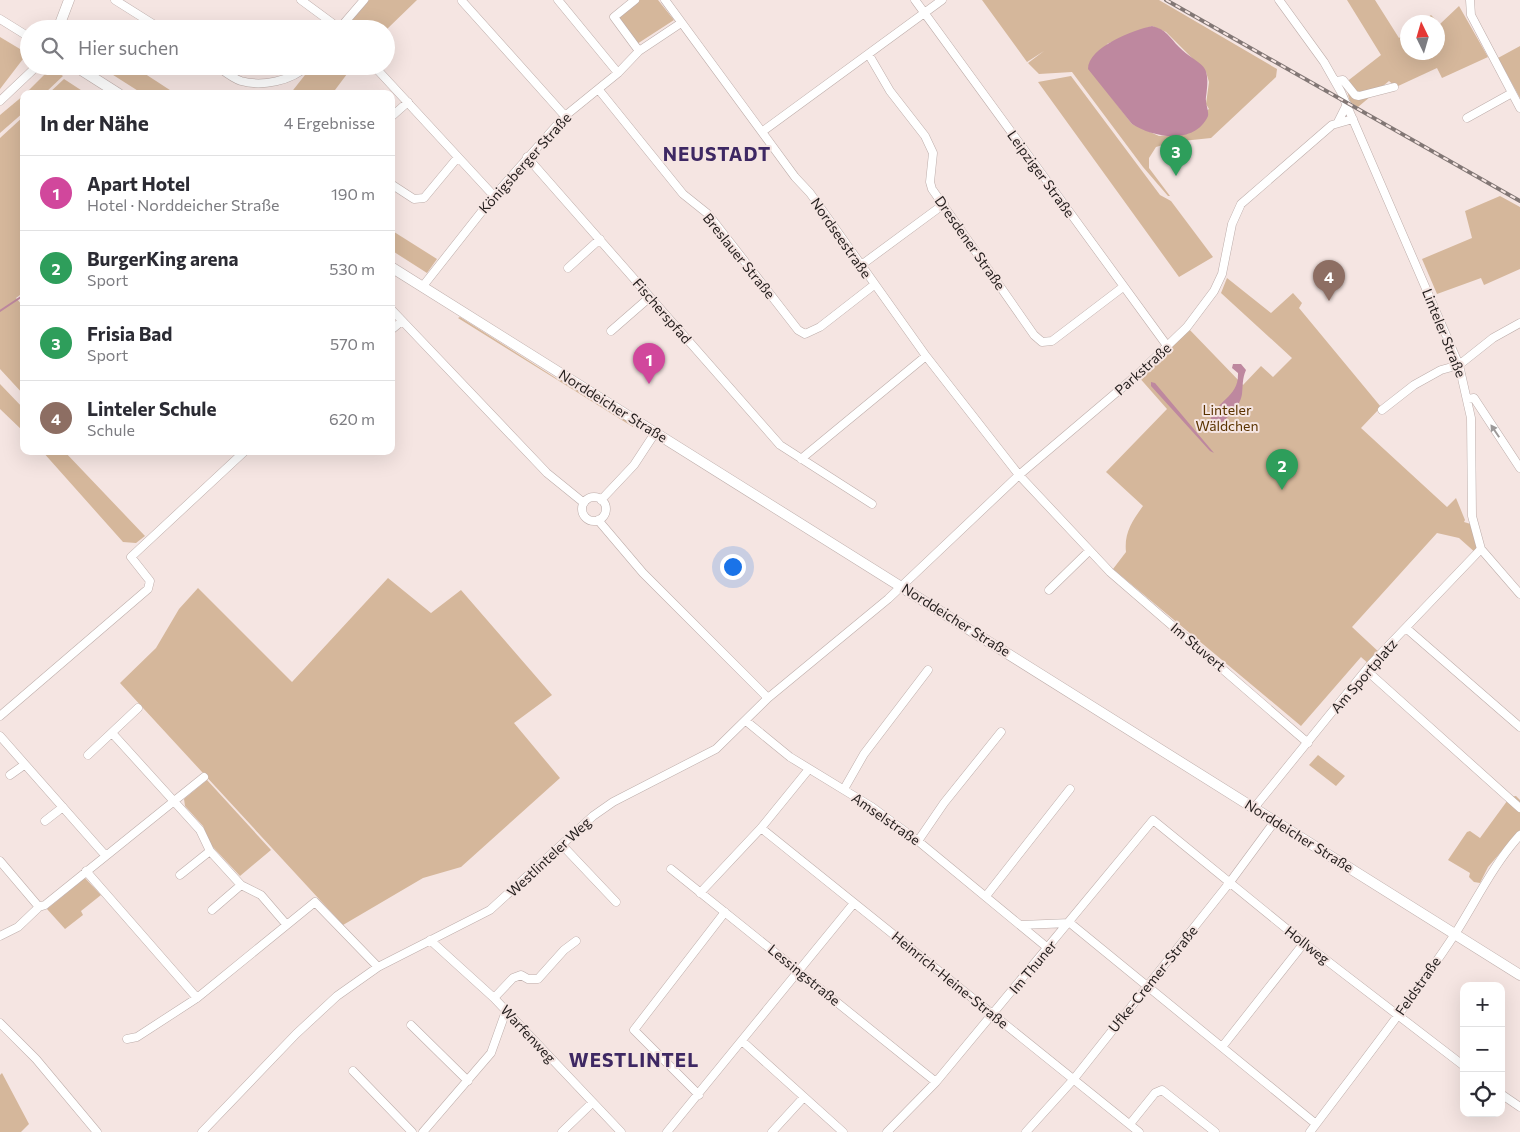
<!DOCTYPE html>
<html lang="de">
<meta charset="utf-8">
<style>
:root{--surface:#fff;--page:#f7f7f7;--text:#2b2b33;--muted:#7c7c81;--line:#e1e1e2;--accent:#d93025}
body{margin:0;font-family:Commissioner,sans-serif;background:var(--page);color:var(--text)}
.controls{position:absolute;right:15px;bottom:15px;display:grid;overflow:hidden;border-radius:10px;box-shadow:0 5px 20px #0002}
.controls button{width:45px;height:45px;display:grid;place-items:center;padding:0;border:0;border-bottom:1px solid var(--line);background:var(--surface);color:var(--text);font:25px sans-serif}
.compass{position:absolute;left:1400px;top:15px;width:45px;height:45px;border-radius:50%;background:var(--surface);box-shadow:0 5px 20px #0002;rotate:355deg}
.you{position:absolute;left:732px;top:566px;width:18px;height:18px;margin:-12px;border:4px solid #fff;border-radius:50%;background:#1a73e8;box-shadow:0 0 0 8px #1a73e833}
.badge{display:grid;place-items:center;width:32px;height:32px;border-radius:50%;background:var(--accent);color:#fff;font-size:16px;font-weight:700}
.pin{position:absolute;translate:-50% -41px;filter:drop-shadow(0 1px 2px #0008)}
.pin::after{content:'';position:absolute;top:26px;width:18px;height:15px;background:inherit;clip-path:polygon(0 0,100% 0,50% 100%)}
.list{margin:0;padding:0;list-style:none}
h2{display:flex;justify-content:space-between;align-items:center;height:65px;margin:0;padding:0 20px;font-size:21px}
h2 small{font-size:16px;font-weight:400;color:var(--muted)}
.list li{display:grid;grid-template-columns:32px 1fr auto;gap:15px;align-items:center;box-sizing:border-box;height:75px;padding:0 20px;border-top:1px solid var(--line)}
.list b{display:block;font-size:19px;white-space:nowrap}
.list p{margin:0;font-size:16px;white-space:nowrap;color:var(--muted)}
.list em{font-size:16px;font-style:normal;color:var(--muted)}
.icon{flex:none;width:28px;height:28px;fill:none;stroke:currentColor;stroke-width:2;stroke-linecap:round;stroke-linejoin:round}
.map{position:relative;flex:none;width:1520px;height:1132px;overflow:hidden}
.search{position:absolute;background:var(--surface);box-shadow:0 5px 20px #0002;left:20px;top:20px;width:375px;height:55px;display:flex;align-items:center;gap:12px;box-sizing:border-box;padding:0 18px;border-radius:28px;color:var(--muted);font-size:19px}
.panel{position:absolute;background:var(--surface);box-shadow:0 5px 20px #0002;left:20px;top:90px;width:375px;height:365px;border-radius:10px}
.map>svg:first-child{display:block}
.green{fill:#d5b79b;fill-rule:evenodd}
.water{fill:#be889f}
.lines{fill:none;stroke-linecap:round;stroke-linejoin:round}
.stream{stroke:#be889f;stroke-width:2}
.minor-casing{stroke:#bdadaa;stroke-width:9}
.major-casing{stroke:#bdadaa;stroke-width:11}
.minor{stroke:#fff;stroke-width:8}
.major{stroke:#fff;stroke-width:10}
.rail-casing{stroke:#827775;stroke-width:4}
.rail{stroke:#f5e5e2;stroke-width:2;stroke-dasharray:5.5;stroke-linecap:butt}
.oneway{fill:#9c9999}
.labels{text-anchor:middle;stroke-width:4;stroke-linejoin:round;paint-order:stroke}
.street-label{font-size:14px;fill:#231d1c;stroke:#f5e5e2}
.park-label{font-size:14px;fill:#5a3300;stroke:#f5e5e2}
.district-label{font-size:19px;font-weight:bold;letter-spacing:1px;fill:#3e2863;stroke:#f5e5e2}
</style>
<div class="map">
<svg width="1520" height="1132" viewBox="0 0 1520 1132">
<rect width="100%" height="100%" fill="#f5e5e2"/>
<!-- green -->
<path class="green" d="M369,0H417L386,30L344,29Z
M639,0H658L674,20L637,44L617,17Z
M982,0H1159L1277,69L1276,77L1211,138L1173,142L1156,147L1149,158V168L1170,196H1168L1143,167L1072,72L1039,74L1028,63L1044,51L1027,62ZM1152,26L1166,32L1206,72L1209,82L1206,104L1209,109L1169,135L1159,136L1132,124L1102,85L1107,44Z
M1347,0H1375L1399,38L1407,33L1408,52H1438V22H1421L1431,15L1440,24L1459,6L1488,57L1442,78L1437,68L1396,87L1389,81L1358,107L1350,102L1345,83L1381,55Z
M0,37L20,49L23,59L0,89Z
M1520,46V98L1498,58Z
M99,66H133L176,94H143Z
M312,66H353L332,94H290Z
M51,68L63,76L44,94H25Z
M1071,76L1160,195L1171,201L1213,257L1179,277L1038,82Z
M64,79L87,94H48Z
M24,95V112L0,133V115Z
M24,116V292L16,298L24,307V395L0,369V138Z
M1500,196L1520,207V269L1484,285L1481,278L1437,294L1422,259L1472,238L1465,211Z
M391,230L437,259L427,273L391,250Z
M1227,278L1271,313L1293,293L1302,303L1299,308L1381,407L1361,428L1447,507L1456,498L1465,520L1464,522L1474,525L1481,549L1477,554L1459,538L1437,533L1352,627L1381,654L1370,665L1361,657L1301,726L1113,569L1126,552C1124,533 1132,521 1143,506L1106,472L1167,409L1137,375L1187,327L1243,385L1261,366L1273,377L1292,358L1221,293Z
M460,317L559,380H564L633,424V427L458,318Z
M0,384L24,409V432L0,409Z
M42,451H64L145,536L136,543L123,542Z
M388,578L431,613L461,590L552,695L514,723L560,778L461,867L423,878L343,925L120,683L156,648L179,609L198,588L292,682Z
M1318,755L1345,776L1336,786L1309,765Z
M207,780L271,850L240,876L210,844L203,826L185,806L184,799Z
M1516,796L1520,800V830L1488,867L1480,883L1474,882L1469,877L1470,873L1448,860L1467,832L1470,831L1480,838L1510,797Z
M85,878L101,895L81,911L83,915L65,929L47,909Z
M2,1073L29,1124L21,1132H0V1075Z"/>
<!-- water -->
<path class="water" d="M1152,26C1166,29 1170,38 1179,47C1202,69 1211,60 1206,97C1205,104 1209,110 1208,116C1195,145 1154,138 1132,124L1088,69C1088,47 1134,30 1152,26Z
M1233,364H1241L1246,370C1242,379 1243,386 1242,394C1240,408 1225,420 1215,428L1210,421C1216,400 1239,398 1238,373L1232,368Z
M1151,382L1155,383L1214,453L1210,451L1151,386Z"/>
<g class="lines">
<!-- stream -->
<path class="stream" d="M0,311L24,295"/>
<defs>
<path id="minor" d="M115,0L161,29
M301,0L339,28
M558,0L618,73
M635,0L614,17L639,51
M665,0L795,177L810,193L926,356L1019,475L1110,572L1308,743
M915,0L1168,347
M1279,0L1324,62L1341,92L1459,365L1471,418L1472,516L1481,549L1520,594
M1470,0L1471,15L1520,108
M462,1L565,116
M0,19L29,37
M339,29L364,0
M869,55L890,91L925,136L933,153L930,182L932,189L1034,335L1042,342L1052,341L1123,287
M217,66C224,71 232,78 241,81C262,87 291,81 307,66
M374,66L494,196
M1336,81L1343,80L1355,95L1359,96L1394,87
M599,90L683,194L708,214L798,330L805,334L820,327L874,285
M0,101L37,66
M391,117L408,102
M1467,118L1512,93
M1338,122L1347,104
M763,131L942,0
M527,157L780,445L872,504
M391,184L414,199L424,198L458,157
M860,266L944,204
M568,268L600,239
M423,286L494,196L565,116L618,73L639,51L681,23
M391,309L547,473L584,503
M391,330L402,321
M611,331L650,297
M1468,399L1474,398L1520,468
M1382,410L1414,385L1441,370L1459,365L1493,338L1520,323
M801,459L926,356
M582 509a12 12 0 1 1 24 0a12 12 0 1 1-24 0Z
M601,500L634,465L655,433
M598,520L643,573L768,698
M1049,590L1089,551
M1406,628L1520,727
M1366,670L1520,808
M0,716L148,589L150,581L131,557L245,451
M746,721L790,757L872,807L918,841L1049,949
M112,733L200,830L210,851L241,885L261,895L286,924
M0,736L105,855
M88,755L138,708
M10,775L24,765
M844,789L864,754L928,670
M1254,808L1370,665L1481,549
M45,821L63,807
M761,828L1139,1132
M918,841L944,803L1001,732
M562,845L616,902
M0,861L39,907
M671,869L936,1082
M86,871L197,998
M180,875L210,851
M700,893L761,828L809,769
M986,896L1070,789
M212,910L241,885
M1021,925L1070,923L1316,1124
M0,936L18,927L39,907L45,905L204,777
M430,940L494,998L621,1132
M494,998L513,978L521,975L528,979H538L564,950L576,941
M0,1023L36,1059L97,1132
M411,1025L468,1081
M127,1039L137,1037L197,998L315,902L378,967
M742,1041L843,1132
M1222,1047L1304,943
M353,1071L412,1132
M1501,1094L1520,1107
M699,1095L634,1030L725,912
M1130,1124L1155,1093L1162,1090L1215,1132
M202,1132L296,1034L337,996L378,967L490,910L593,816L613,802L716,749L768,698L888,599L1019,475L1137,375L1187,327L1214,291L1222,274L1232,224L1241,204L1332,125L1353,119
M423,1132L491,1053L506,1011
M562,1132L592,1103
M667,1132L854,903
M772,1132L804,1097
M887,1132L936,1082L1153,820L1304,943L1464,1066
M1026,1132L1073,1080L1230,882L1275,821
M1310,1132C1359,1067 1410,1002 1455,934C1476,901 1493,865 1520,835"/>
<path id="major" d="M58,29L69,0
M75,66L119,94
M391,267L1520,975"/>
</defs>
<!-- minor casing -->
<use href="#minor" class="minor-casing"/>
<!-- major casing -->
<use href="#major" class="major-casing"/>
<!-- minor -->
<use href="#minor" class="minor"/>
<!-- major -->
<use href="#major" class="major"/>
<defs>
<path id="rail" d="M1166,0L1520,201"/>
</defs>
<!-- rail casing -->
<use href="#rail" class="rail-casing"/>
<!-- rail -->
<use href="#rail" class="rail"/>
</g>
<!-- one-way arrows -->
<defs><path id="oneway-solid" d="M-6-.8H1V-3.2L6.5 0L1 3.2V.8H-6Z" transform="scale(1.25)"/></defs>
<use class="oneway" href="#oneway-solid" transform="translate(1495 431) rotate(-124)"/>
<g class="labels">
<!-- street labels -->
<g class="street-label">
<text transform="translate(525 163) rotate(-48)" y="5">Königsberger Straße</text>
<text transform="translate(1041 174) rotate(54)" y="5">Leipziger Straße</text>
<text transform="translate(841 238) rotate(55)" y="5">Nordseestraße</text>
<text transform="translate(970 243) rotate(55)" y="5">Dresdener Straße</text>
<text transform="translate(739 256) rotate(51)" y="5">Breslauer Straße</text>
<text transform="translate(662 311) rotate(49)" y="5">Fischerspfad</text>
<text transform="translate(1444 333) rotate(68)" y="5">Linteler Straße</text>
<text transform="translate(1143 369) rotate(-42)" y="5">Parkstraße</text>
<text transform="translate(613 406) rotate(32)" y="5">Norddeicher Straße</text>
<text transform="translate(956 620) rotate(32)" y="5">Norddeicher Straße</text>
<text transform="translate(1198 647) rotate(40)" y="5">Im Stuvert</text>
<text transform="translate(1364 676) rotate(-49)" y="5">Am Sportplatz</text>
<text transform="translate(886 819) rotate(35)" y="5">Amselstraße</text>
<text transform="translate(1299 836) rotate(32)" y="5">Norddeicher Straße</text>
<text transform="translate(549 857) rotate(-43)" y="5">Westlinteler Weg</text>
<text transform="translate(1307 945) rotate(38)" y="5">Hollweg</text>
<text transform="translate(1033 967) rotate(-50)" y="5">Im Thuner</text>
<text transform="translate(804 975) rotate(39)" y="5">Lessingstraße</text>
<text transform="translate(1153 979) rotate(-51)" y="5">Ufke-Cremer-Straße</text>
<text transform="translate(950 980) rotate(39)" y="5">Heinrich-Heine-Straße</text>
<text transform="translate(1418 986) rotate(-55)" y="5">Feldstraße</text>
<text transform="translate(528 1034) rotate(47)" y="5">Warfenweg</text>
</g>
<!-- park labels -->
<g class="park-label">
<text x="1227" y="415">Linteler<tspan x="1227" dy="16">Wäldchen</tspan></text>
</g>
<!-- district labels -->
<g class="district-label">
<text x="717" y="161">NEUSTADT</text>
<text x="634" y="1067">WESTLINTEL</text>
</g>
</g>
</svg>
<div class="controls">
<button>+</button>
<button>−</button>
<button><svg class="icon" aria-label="locate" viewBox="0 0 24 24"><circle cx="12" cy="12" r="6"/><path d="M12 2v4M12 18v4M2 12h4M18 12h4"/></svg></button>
</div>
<svg class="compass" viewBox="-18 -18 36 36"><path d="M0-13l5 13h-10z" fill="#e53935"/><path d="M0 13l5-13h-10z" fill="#7c7c81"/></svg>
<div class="you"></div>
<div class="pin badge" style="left:649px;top:384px;background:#d1479c">1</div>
<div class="pin badge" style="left:1282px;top:490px;background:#2e9e5b">2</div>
<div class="pin badge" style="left:1176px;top:176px;background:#2e9e5b">3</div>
<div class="pin badge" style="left:1329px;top:301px;background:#8d6e63">4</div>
<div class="search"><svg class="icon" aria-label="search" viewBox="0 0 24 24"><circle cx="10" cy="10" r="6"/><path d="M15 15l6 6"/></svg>Hier suchen</div>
<section class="panel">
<h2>In der Nähe<small>4 Ergebnisse</small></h2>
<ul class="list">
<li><span class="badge" style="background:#d1479c">1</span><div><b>Apart Hotel</b><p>Hotel · Norddeicher Straße</p></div><em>190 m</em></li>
<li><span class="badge" style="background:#2e9e5b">2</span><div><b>BurgerKing arena</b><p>Sport</p></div><em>530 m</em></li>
<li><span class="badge" style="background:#2e9e5b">3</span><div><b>Frisia Bad</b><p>Sport</p></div><em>570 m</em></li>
<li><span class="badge" style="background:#8d6e63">4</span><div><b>Linteler Schule</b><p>Schule</p></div><em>620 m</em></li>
</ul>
</section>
</div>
